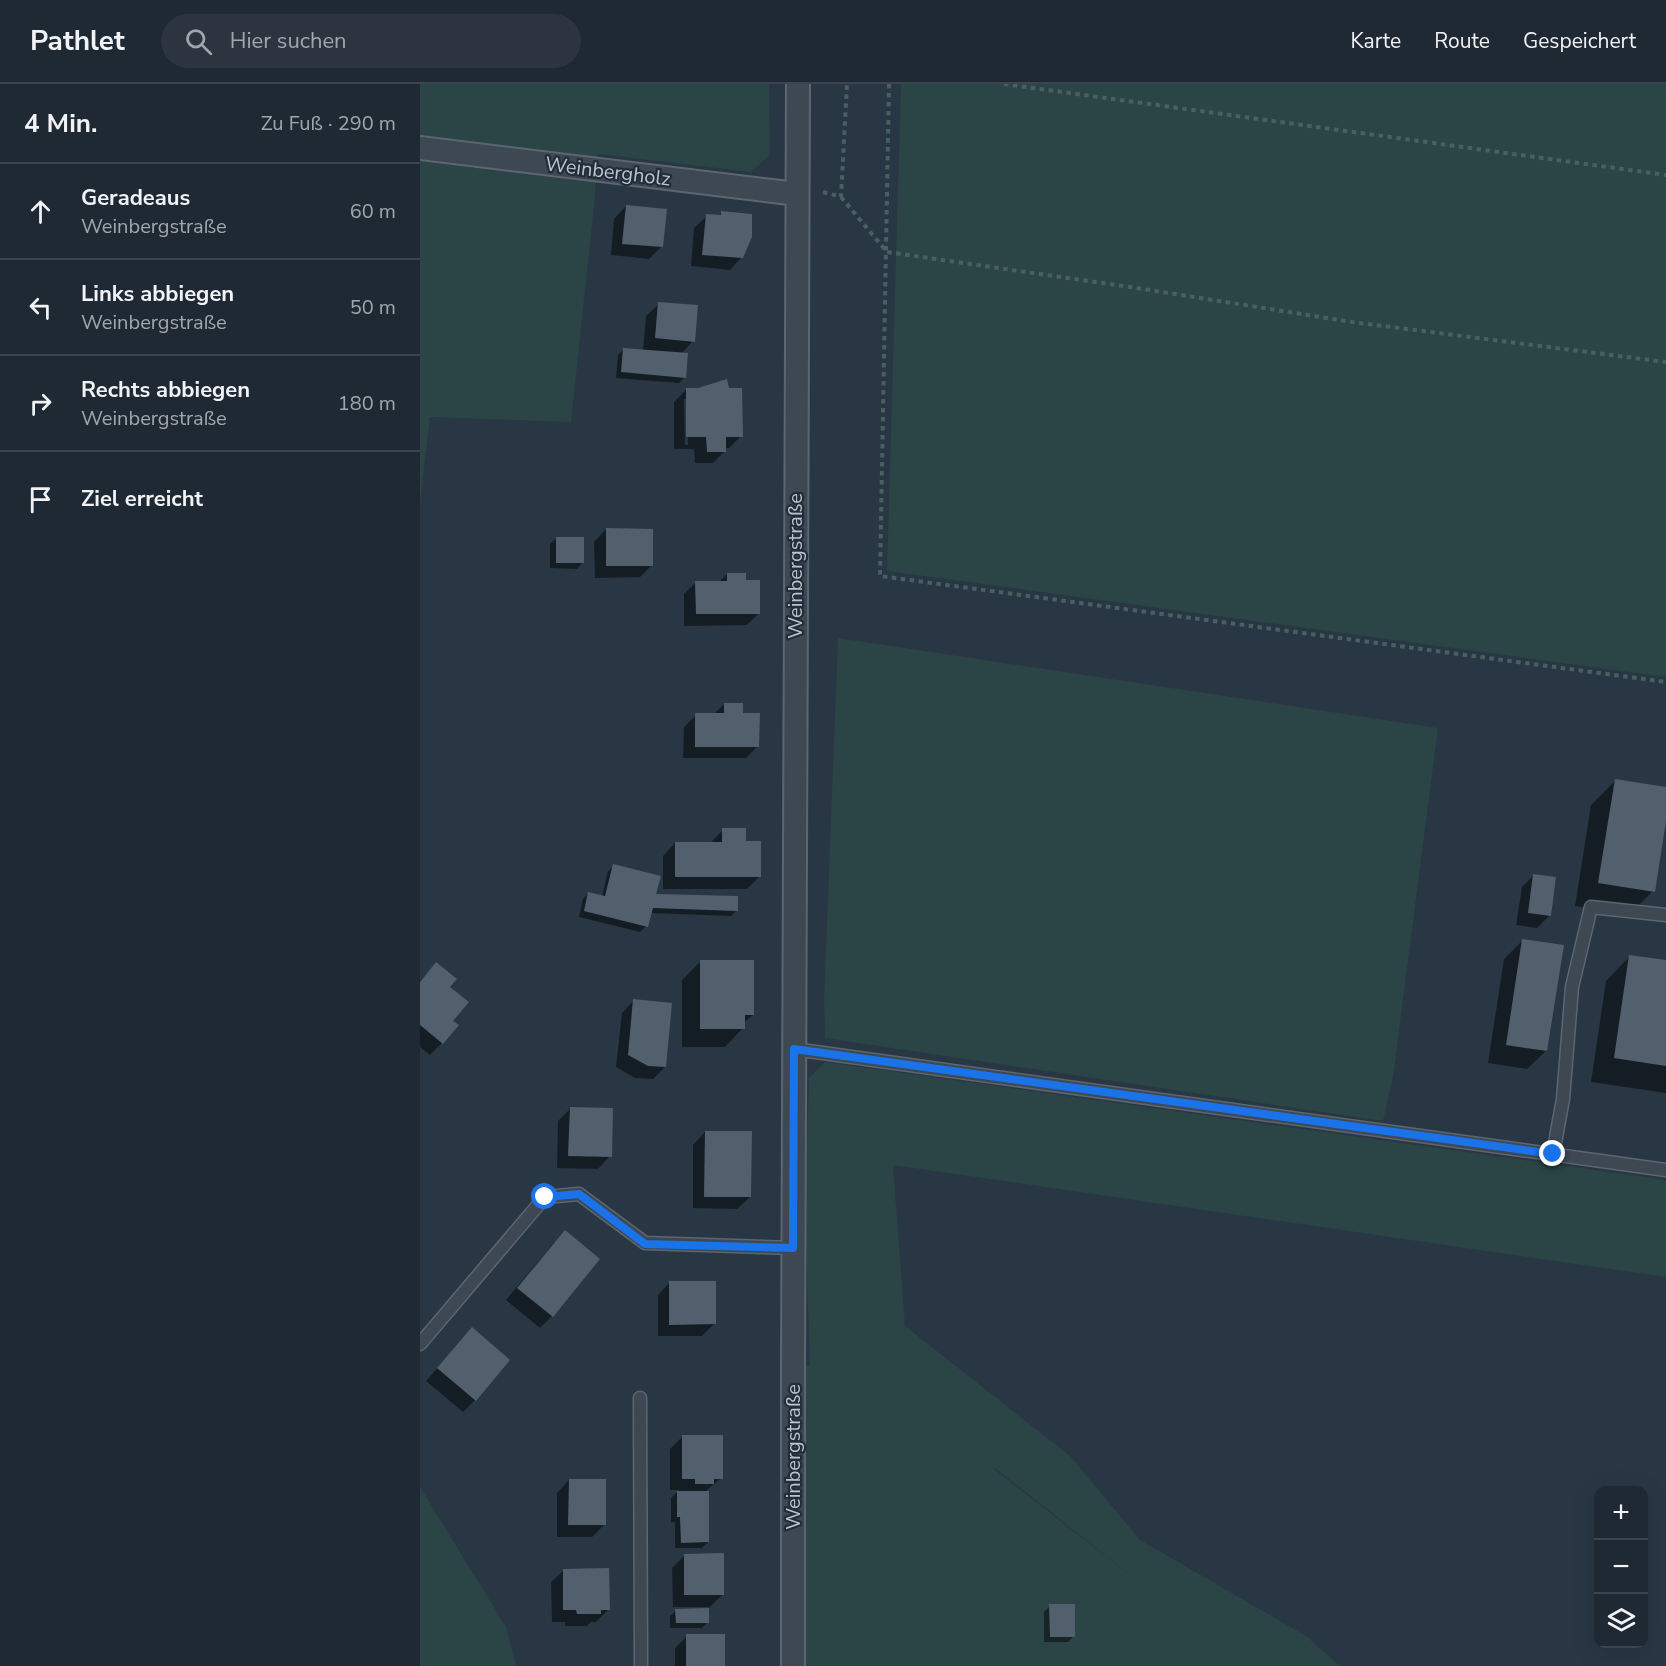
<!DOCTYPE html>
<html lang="de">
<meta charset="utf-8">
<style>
:root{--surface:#1f2933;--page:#2c353f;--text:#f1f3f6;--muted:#a1a6ac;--line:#3c454e}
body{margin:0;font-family:"Nunito Sans",sans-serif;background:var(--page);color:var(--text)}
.controls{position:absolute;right:18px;bottom:18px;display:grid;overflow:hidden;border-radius:12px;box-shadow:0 6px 24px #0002}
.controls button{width:54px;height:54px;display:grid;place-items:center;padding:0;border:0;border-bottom:2px solid var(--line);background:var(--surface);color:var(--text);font:30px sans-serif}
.stop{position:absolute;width:18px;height:18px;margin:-14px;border:4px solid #1a73e8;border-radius:50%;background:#fff}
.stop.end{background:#1a73e8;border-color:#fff;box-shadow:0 2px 6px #0008}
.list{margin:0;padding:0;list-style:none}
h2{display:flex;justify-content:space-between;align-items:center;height:78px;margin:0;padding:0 24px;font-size:26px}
h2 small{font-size:20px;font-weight:400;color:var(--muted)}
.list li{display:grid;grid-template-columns:39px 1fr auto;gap:18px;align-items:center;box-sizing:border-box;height:96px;padding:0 24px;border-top:2px solid var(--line)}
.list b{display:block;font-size:22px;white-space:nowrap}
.list p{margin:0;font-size:20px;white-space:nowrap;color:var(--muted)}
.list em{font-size:20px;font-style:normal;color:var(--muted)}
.icon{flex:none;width:33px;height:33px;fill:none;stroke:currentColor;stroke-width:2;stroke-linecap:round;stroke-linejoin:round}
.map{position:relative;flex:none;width:1246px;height:1582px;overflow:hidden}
header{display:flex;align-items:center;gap:36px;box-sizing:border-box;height:84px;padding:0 30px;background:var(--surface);border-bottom:2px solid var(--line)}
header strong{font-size:28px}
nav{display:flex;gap:33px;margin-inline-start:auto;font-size:21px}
.search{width:420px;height:54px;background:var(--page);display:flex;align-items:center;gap:15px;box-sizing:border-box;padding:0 21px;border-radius:33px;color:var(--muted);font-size:22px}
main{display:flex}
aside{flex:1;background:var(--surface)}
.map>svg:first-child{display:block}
.green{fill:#2b4445;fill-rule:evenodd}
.shadow{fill:#0007;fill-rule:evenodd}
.building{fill:#52606e}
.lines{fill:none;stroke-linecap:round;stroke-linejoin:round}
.lane-casing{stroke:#5b6671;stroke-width:15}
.street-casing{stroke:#5b6671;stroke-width:26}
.path{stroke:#496061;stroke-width:4;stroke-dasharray:4.5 4.5;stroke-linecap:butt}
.lane{stroke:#3d4853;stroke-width:12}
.street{stroke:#3d4853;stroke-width:22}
.route{stroke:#1a73e8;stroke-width:8}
.labels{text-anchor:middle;stroke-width:4.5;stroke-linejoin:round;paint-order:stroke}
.street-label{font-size:20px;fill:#bac3cd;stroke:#212d39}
</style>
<header>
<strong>Pathlet</strong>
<div class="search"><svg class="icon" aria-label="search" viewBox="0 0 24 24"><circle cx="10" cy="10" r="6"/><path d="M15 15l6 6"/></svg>Hier suchen</div>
<nav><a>Karte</a><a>Route</a><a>Gespeichert</a></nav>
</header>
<main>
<aside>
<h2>4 Min.<small>Zu Fuß · 290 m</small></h2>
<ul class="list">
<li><svg class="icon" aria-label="ahead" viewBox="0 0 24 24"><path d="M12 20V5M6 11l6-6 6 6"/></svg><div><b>Geradeaus</b><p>Weinbergstraße</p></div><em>60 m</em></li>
<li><svg class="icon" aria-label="left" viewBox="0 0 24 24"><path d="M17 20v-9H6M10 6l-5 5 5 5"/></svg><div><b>Links abbiegen</b><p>Weinbergstraße</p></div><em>50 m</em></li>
<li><svg class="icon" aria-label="right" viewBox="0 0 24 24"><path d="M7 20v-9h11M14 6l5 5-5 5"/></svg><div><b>Rechts abbiegen</b><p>Weinbergstraße</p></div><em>180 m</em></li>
<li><svg class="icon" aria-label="arrive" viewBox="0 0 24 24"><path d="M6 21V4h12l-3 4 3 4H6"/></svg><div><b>Ziel erreicht</b></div></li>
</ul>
</aside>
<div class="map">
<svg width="1246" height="1582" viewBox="0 0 1246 1582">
<rect width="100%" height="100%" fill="#293744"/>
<!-- green -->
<path class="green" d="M0,0H349L350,71L331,88L177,70L175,113L151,338L10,333L0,418Z
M481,0H1246V593L467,487Z
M418,554L1018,644L973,993L963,1037L405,954L404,916Z
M405,978L1246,1096V1193L473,1081L485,1242L650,1372L720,1456L886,1552L920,1582H373V1281L390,1282L385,1131L389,994ZM574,1385L575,1384L733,1509Z
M0,1403L86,1543L96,1582H0Z"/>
<!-- shadow -->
<path class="shadow" d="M206,122L241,163L229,175L191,171L194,135Z
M302,129L322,173L310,186L271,182L274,144L287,132L298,133Z
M239,220L273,257L261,270L265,293L259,299L196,294L198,271L204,265L223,267L226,232Z
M266,306L321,352L309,364H305V367L293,379H275L274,365H254V318ZM264,315H267L268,361H265Z
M186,445L232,481L220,493L175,494L174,458Z
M136,454L162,479L157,485L130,484V460Z
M307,490L325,497L339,529L327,541L264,542V510L276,498H299Z
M304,620L321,631L338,662L326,674H263L264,643L276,631H293Z
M1195,697L1246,705V727L1233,807L1209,831L1155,822L1171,721Z
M303,746L325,759L340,792L327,805H243V772L255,759L291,758Z
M194,782L234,811L316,827L311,832L230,829L226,842L220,848L159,833L163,815L169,809L182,813L188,787Z
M1114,791L1129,832L1117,844L1096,841L1102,803Z
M1103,856L1126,967L1107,985L1068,979L1084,875Z
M1210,872L1246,878V1009L1171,998L1186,897Z
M280,878L333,931L323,940V944L305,963H262V896Z
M16,880L28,903L31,937L22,959L10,971L0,963V897Z
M214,916L245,983L233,995L215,994L196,983L202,929Z
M150,1025L190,1072L178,1085L137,1084L138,1037Z
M285,1048L330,1113L317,1125L273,1124V1061Z
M145,1148L132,1232L120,1244L86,1216L133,1160Z
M250,1198L294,1240L282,1252H238V1211Z
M52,1245L55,1316L43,1328L6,1297Z
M262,1353L301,1394L287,1406L288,1458L282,1464H255V1438L251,1439V1414L259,1406H250V1365Z
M149,1396L184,1441L172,1453H137V1409Z
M264,1472L303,1510L290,1523H253L252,1484Z
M144,1486L188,1526L176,1538H171L167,1542H145V1538H132L131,1498Z
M630,1522L654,1552L648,1558H624V1528Z
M256,1527L288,1538L282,1544H250V1532Z
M267,1552L303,1582H255V1564Z"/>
<!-- building -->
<path class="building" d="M206,121L247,125L243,163L202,160Z
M301,127L332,130V153L323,174L282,171L286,130L301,131Z
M238,218L278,221L275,258L235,254Z
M203,264L268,269L266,294L201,288Z
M307,295L309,304H322L323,353H306V368H287L286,353H266V304H278Z
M186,444L233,445V482H186Z
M136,453H164V479H136Z
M307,489H326V496H340V530H276L275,497H307Z
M304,619H323V629H340L339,663H275V629H304Z
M1195,695L1246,703V737L1235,808L1178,799Z
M302,744H326V757H341V793H255V758H302Z
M193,780L241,792L236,810L318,812V827L233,824L228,843L164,827L168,808L185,812Z
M1113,790L1136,793L1131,832L1108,829Z
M1102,855L1144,861L1127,967L1086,961Z
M1209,871L1246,876V982L1194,974Z
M280,876H334V931H325V945H280Z
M16,878L37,895L30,903L49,918L33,937L39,941L23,960L0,941V898Z
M213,915L252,919L246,983L228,982L208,971Z
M150,1023L193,1024L192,1073L148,1072Z
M285,1047H332L331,1113H284Z
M145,1146L180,1175L133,1233L97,1204Z
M249,1197H296V1240L249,1241Z
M52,1243L90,1276L56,1317L17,1284Z
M262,1351H303V1395H294V1400H275V1395H262Z
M149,1395H186V1441H148Z
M257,1407H289V1458L261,1459L260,1433H257Z
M304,1469V1511H264V1470Z
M189,1484L190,1526H181V1530H157L156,1526H143V1485Z
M629,1520H655V1553H630Z
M289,1524V1539H256L255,1525Z
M266,1550H305V1582H266Z"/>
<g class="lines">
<defs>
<path id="lane" d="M374,965L1246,1086
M1133,1070L1143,1015L1152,903L1171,823L1246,831
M0,1260L125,1113L159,1110L225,1159L373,1164
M220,1314L221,1582"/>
<path id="street" d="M0,64L377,110
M373,1582V1281L378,0"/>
</defs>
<!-- lane casing -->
<use href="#lane" class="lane-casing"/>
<!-- street casing -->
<use href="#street" class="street-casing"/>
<!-- path -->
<path class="path" d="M469,0L460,492L1246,598
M584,0L1246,91
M403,108L421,113L427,0
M421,113L467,168L717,204L932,238L1246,278"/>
<!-- lane -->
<use href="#lane" class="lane"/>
<!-- street -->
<use href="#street" class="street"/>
</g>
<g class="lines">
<!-- route -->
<path class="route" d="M125,1113L159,1110L225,1160L373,1164L374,965L1133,1070"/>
</g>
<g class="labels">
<!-- street labels -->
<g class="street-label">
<text transform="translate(188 87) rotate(7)" y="7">Weinbergholz</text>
<text transform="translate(375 482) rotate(-90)" y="7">Weinbergstraße</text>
<text transform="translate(373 1373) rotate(-90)" y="7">Weinbergstraße</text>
</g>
</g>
</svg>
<div class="controls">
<button>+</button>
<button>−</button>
<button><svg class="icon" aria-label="layers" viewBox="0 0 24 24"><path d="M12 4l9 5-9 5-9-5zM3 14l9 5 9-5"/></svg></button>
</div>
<div class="stop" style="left:125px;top:1113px"></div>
<div class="stop end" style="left:1133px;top:1070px"></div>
</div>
</main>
